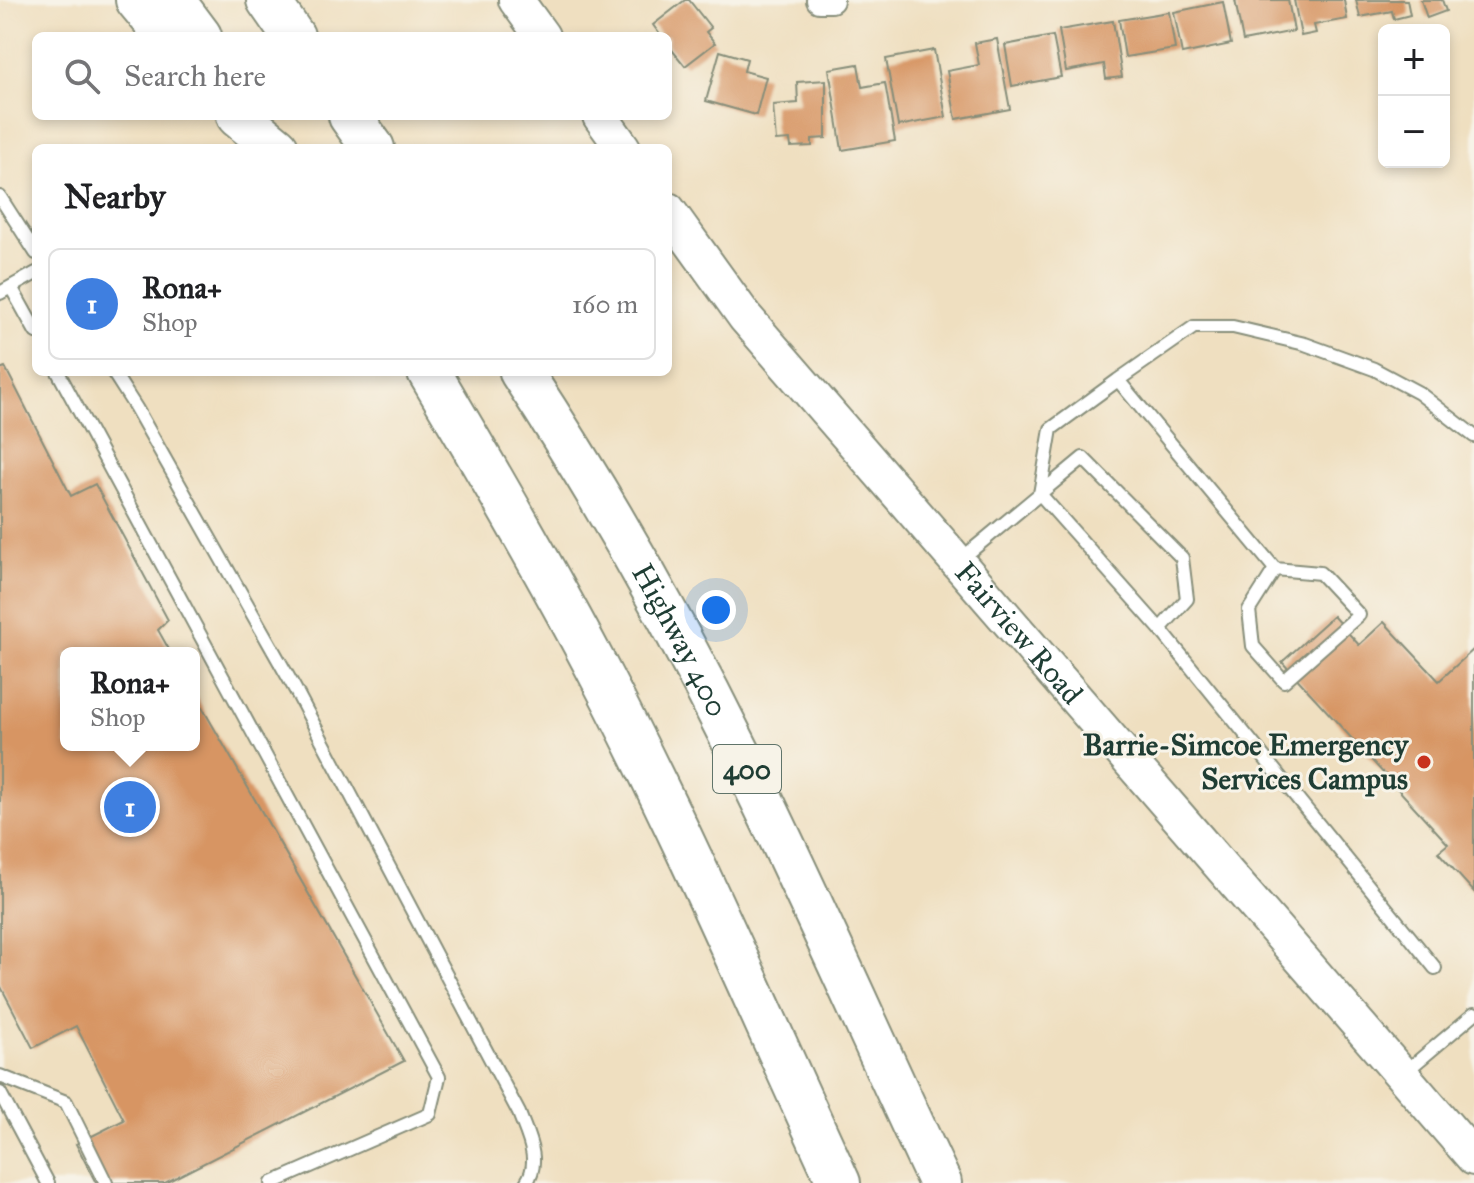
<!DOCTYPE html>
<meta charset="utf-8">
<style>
:root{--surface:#fff;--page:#f6f6f6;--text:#202124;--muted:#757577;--line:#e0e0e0;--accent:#db2777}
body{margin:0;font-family:"IM FELL Great Primer",serif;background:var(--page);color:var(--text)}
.controls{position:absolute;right:24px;top:24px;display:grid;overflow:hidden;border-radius:12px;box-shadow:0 4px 12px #0003}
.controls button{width:72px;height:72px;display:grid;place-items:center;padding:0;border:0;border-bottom:2px solid var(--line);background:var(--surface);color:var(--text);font:40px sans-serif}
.you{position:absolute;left:716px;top:610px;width:28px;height:28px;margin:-20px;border:6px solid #fff;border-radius:50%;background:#1a73e8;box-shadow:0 0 0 12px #1a73e833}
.badge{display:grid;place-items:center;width:52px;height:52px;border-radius:50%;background:var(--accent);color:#fff;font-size:26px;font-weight:700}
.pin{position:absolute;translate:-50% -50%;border:4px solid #fff;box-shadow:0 2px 8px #0006}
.popup{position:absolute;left:60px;top:647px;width:140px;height:104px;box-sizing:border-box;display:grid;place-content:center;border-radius:12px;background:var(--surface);filter:drop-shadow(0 2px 6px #0005);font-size:26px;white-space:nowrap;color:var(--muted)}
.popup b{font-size:30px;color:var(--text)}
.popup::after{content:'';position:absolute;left:50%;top:100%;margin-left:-16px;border:16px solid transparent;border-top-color:var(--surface)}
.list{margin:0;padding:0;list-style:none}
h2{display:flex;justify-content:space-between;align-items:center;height:104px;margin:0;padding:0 32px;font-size:34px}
h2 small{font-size:26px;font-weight:400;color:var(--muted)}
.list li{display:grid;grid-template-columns:52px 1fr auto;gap:24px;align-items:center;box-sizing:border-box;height:112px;margin:0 16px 16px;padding:0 16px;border:2px solid var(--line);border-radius:12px}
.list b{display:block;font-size:30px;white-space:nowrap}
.list p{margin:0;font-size:26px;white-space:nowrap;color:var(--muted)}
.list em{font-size:26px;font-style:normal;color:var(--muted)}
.icon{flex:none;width:44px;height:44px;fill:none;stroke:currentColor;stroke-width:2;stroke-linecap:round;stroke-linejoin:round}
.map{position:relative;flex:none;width:1474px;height:1183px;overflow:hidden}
.search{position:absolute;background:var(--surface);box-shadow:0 4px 12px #0003;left:32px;top:32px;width:640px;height:88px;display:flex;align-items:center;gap:20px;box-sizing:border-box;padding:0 28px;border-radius:12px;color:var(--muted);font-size:30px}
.panel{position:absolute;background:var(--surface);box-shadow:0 4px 12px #0003;left:32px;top:144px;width:640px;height:232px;border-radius:12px}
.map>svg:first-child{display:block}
.building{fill:#d79563}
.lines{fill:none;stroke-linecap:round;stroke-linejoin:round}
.lane-casing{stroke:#878e7a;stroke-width:16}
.street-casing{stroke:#878e7a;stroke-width:28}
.secondary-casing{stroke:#878e7a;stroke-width:38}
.highway-casing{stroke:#878e7a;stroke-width:46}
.lane{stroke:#fff;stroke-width:12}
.street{stroke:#fff;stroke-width:24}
.secondary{stroke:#fff;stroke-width:34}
.highway{stroke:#fff;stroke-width:42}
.poi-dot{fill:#c8321e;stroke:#f7f3e8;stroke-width:3}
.labels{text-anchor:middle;stroke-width:6;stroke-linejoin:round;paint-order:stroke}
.shield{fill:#f7f3e8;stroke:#60746a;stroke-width:2}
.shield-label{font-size:28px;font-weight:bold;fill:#1f3d34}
.street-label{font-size:30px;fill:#1f3d34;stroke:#f7f3e8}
.poi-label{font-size:30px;font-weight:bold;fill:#1f3d34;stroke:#f7f3e8;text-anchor:end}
</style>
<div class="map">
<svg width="1474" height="1183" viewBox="0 0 1474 1183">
<rect width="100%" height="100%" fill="#f7f3e8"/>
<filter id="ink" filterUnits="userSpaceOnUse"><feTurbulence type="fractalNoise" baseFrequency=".0125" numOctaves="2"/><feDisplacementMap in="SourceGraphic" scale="16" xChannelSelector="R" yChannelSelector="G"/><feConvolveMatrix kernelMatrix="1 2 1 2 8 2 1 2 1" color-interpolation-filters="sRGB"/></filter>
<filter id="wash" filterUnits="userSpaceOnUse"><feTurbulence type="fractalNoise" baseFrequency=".006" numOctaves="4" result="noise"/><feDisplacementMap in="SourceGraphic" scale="32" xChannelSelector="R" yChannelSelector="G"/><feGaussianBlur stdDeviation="1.8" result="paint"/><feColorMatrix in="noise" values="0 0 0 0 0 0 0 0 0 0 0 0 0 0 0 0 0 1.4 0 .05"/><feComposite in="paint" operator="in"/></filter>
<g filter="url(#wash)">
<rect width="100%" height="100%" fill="#efdfc0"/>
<g id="blocks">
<!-- building -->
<path class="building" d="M685,0H689L711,28L706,32L715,43L685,66L668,45V36H661L653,25Z
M1235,0H1288L1294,31L1243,41Z
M1294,0H1344L1347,19L1314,25L1316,33L1301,36Z
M1356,0H1407L1410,15L1394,19L1392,11L1360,17Z
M1421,0H1442L1446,11L1427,18Z
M1223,2L1231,44L1182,54L1174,12Z
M1169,12L1175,49L1125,57L1119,20Z
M1113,21L1122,77L1106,79L1104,64L1066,71L1059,30Z
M1053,36L1061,77L1012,86L1005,45Z
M997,39L1010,109L956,119L947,71L979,65L975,43Z
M934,50L946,117L898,126L886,59Z
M720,51L747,59L744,71L766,77L756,115L706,101Z
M858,64L862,87L885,83L895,141L842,150L829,69Z
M826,80V138L812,139V146L791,147L790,140L776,141L773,105L798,103L797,82Z
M5,367L71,496L95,484L168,620L158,630L171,653H66V745H194V693L404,1061L165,1183H96L76,1144L124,1120L76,1026L33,1048L0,985V369Z
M1333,616L1359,645L1384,622L1439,681L1474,649V892L1438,852L1448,844L1282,662Z"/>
</g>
</g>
<g filter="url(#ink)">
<use href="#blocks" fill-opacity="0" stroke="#878e7a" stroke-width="2"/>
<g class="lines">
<defs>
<path id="lane" d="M0,197L36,253
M11,287L36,332
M0,293L36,273
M58,372L439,1077L430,1114L272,1183
M113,372L136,408L295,689L519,1113C527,1135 542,1161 526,1183
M1118,380L1194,327H1233L1305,344L1374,369L1419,393L1474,436
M960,560L1083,458L1182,558L1187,599L1160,629L1040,494L1051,429L1118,380L1275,569L1320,573L1359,615L1284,681L1253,646L1249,610L1275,569
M1160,629L1435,968
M1404,1073L1474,1014
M0,1076L66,1102L106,1183
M0,1093L48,1183"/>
<path id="street" d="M819,0H831"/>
<g id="secondary">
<path d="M516,0L542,36"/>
<path d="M600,116L623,148"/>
<path id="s1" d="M668,210L745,317L1474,1158"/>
</g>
<g id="highway">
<path d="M137,0L167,36"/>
<path d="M173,0L200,36"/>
<path d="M268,0L293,36"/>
<path d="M238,116L277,148"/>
<path d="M350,116L373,148"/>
<path d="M429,372C489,473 548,574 602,678C688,843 761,1014 839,1183"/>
<path id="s2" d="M521,372C602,495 675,623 740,755C810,896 873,1041 940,1183"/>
</g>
</defs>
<!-- lane casing -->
<use href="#lane" class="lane-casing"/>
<!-- street casing -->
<use href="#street" class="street-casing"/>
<!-- secondary casing -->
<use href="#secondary" class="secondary-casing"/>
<!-- highway casing -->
<use href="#highway" class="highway-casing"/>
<!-- lane -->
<use href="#lane" class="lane"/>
<!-- street -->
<use href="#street" class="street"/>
<!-- secondary -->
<use href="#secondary" class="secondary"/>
<!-- highway -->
<use href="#highway" class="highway"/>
</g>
</g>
<!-- markers -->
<circle class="poi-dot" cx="1424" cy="762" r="8"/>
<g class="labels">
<!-- shield labels -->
<rect class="shield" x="713" y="745" width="68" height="48" rx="6"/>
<g class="shield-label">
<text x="747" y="779">400</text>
</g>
<!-- street labels -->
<g class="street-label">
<text dy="10" stroke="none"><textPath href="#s1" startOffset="550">Fairview Road</textPath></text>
<text dy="10" stroke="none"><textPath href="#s2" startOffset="312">Highway 400</textPath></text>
</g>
<!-- poi labels -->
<g class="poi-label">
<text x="1408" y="755">Barrie-Simcoe Emergency<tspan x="1408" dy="34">Services Campus</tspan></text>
</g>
</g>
</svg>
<div class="controls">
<button>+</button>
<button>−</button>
</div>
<div class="you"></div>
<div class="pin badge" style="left:130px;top:807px;background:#3f7fe0">1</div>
<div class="popup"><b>Rona+</b>Shop</div>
<div class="search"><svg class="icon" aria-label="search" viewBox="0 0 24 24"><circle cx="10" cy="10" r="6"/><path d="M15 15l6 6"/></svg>Search here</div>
<section class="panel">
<h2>Nearby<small></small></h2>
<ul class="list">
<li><span class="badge" style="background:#3f7fe0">1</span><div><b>Rona+</b><p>Shop</p></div><em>160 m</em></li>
</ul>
</section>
</div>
